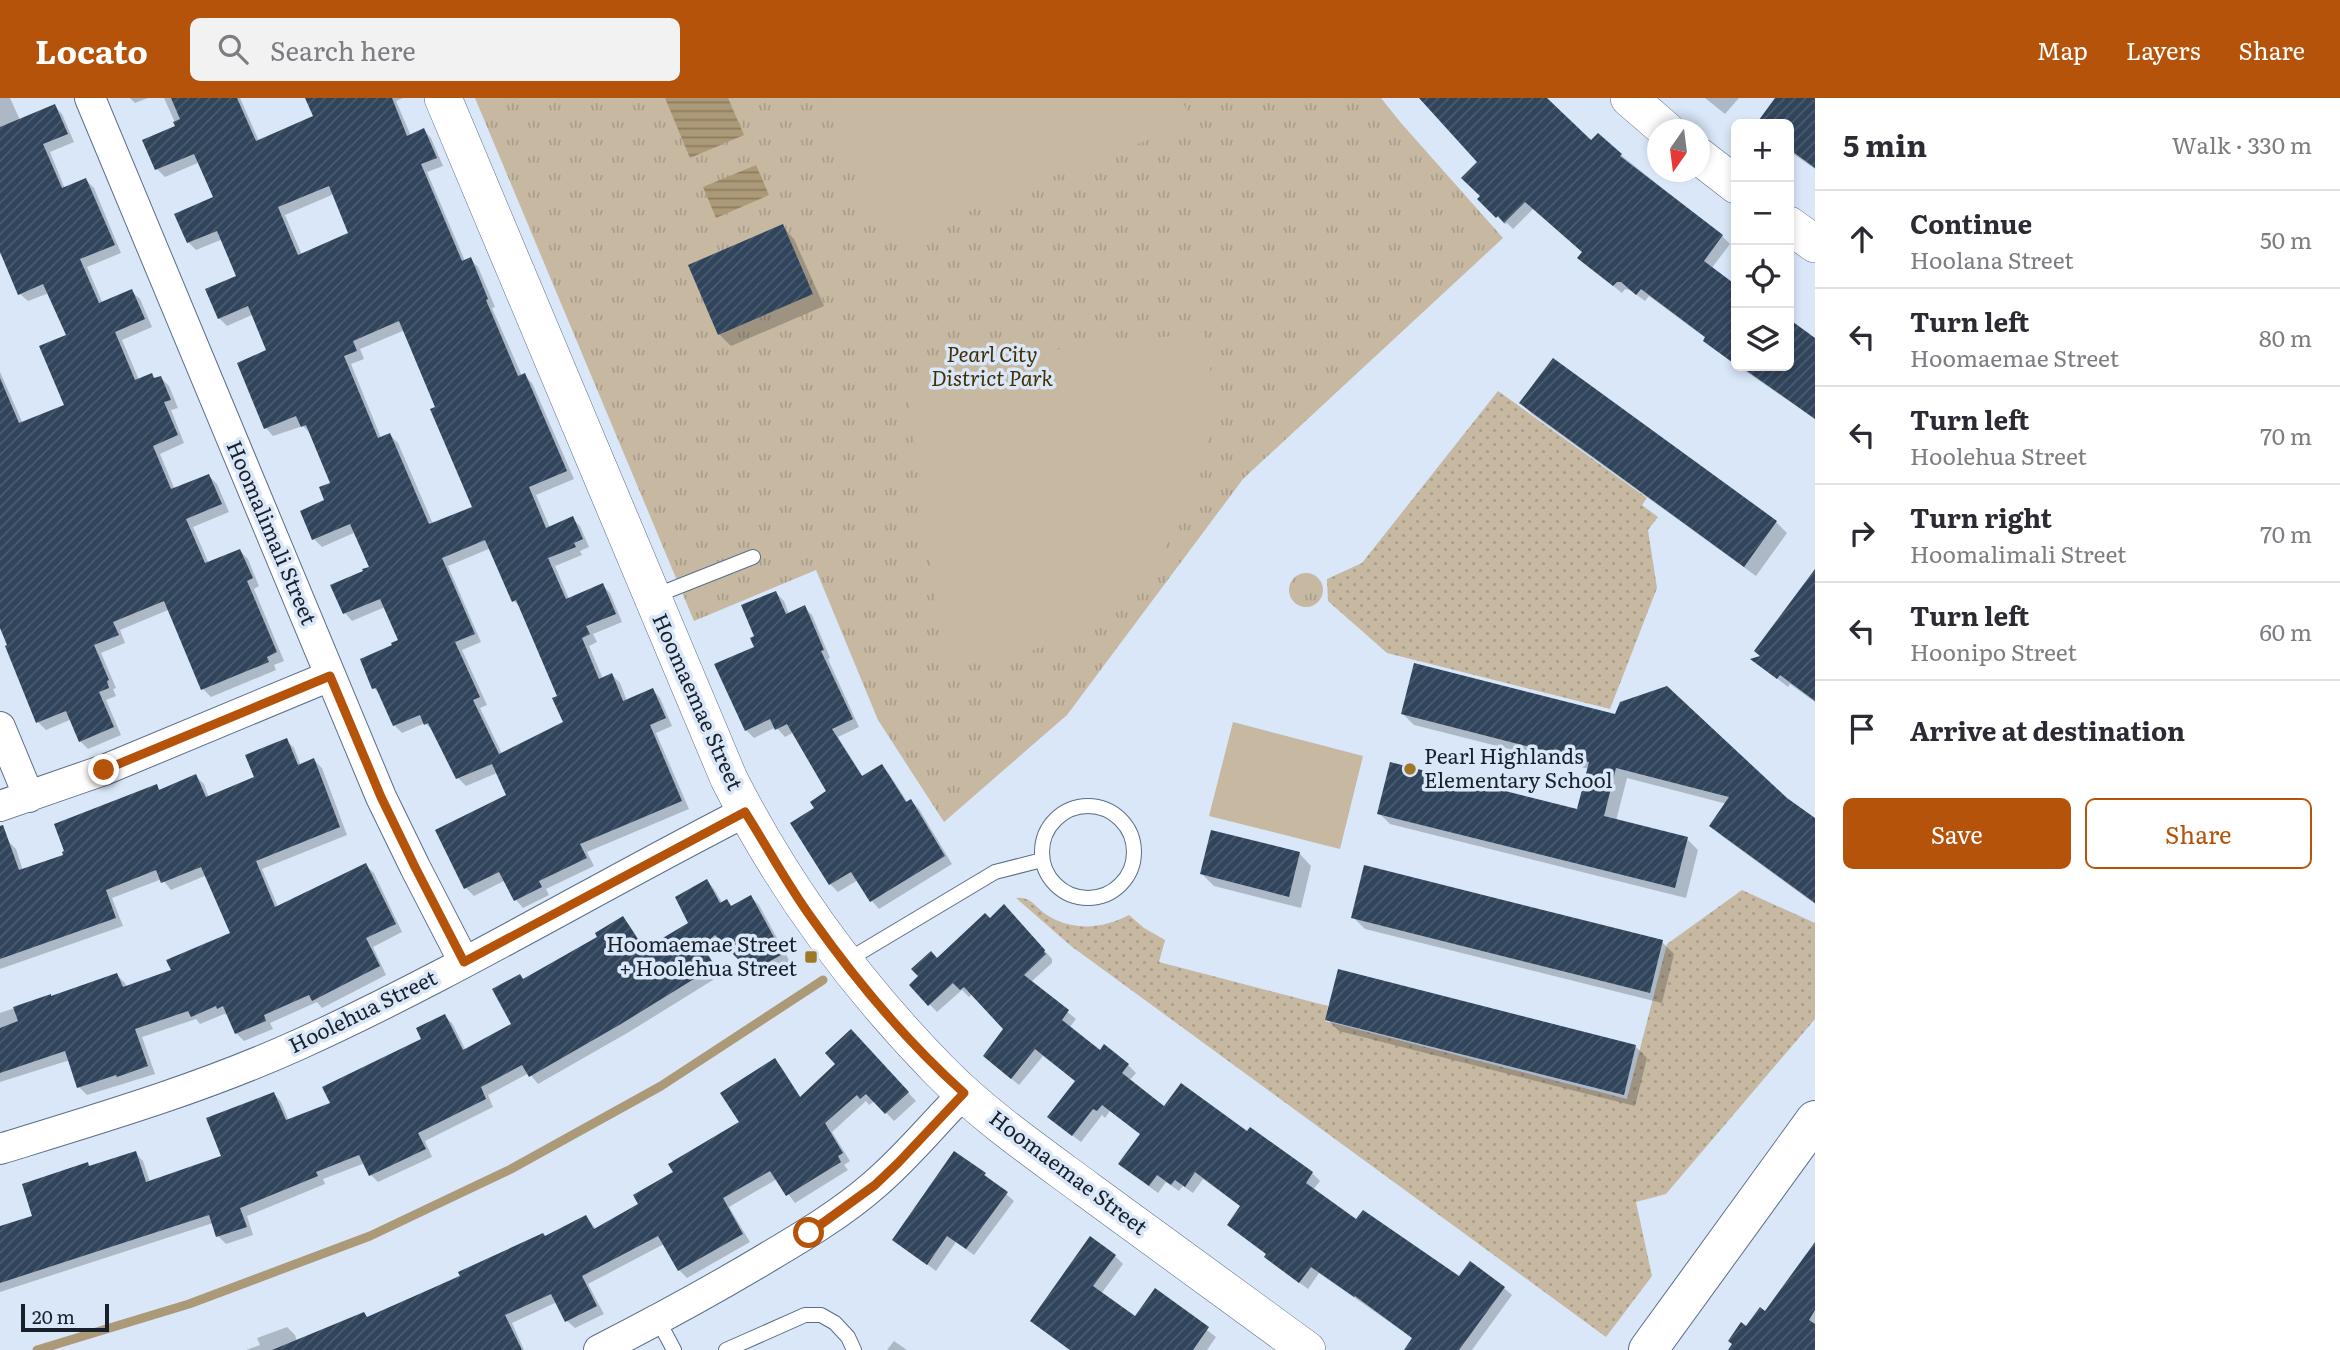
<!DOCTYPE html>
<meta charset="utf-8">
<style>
:root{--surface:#fff;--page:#f2f2f3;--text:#2b2b33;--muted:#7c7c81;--line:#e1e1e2;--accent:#b45309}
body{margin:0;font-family:Literata,serif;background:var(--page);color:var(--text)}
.controls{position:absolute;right:21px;top:21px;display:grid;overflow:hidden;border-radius:10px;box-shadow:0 4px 10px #0003}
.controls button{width:63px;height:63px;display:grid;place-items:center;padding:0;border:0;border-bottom:2px solid var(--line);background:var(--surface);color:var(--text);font:35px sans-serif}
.compass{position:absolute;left:1647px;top:21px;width:63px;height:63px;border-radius:50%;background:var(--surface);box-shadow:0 4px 10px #0003;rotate:194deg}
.scale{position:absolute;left:21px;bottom:18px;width:88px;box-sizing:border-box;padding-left:7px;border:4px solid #18212b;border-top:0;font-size:19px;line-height:24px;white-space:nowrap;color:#18212b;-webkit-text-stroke:5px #d9e7f9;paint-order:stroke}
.stop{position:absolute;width:21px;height:21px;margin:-16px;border:5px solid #b45309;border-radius:50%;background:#fff}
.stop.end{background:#b45309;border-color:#fff;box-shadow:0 2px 7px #0008}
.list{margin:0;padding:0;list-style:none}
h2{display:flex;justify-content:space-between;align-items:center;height:91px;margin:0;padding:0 28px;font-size:30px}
h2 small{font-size:23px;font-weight:400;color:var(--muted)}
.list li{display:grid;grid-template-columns:46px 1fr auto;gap:21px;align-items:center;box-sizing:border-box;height:98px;padding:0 28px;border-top:2px solid var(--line)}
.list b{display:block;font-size:26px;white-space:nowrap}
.list p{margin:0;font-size:23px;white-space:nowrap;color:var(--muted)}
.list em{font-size:23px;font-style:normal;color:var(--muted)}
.actions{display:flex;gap:14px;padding:21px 28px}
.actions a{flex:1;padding:16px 0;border:2px solid var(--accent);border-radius:10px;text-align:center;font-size:24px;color:var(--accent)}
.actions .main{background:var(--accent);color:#fff}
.icon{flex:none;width:38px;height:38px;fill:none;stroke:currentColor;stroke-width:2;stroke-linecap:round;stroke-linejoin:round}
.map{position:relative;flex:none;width:1815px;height:1252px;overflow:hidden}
header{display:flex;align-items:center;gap:42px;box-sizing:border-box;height:98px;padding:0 35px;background:var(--accent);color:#fff}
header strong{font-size:33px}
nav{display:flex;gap:38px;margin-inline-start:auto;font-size:24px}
.search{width:490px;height:63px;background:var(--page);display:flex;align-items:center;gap:18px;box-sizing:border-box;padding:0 24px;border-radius:10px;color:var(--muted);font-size:26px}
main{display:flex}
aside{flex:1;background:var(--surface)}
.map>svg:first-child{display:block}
.grass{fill:url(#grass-dots)}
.park{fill:url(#park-tufts)}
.pitch{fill:#c6b8a1}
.water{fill:url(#water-rules)}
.shadow{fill:#0003;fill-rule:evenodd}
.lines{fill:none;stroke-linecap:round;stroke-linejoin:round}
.stream{stroke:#ac9977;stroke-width:9}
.building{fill:url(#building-hatch);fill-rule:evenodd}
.service-casing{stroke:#5a6e88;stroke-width:16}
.minor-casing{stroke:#5a6e88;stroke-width:32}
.tertiary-casing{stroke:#5a6e88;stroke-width:38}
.secondary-casing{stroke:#5a6e88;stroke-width:40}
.service{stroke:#fff;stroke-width:14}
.minor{stroke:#fff;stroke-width:30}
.tertiary{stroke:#fff;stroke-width:37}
.secondary{stroke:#fff;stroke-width:38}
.route{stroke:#b45309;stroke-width:9}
.poi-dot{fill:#9f7825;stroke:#d9e7f9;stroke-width:2.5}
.labels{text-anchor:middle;stroke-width:7;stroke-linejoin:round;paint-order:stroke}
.park-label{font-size:21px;font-style:italic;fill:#422e00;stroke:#d9e7f9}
.street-label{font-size:21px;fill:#18212b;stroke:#d9e7f9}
.poi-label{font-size:21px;fill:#18212b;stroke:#d9e7f9;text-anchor:start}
</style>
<header>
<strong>Locato</strong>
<div class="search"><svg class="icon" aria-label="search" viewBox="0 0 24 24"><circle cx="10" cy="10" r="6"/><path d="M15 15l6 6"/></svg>Search here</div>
<nav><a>Map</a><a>Layers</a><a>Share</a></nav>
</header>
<main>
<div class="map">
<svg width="1815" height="1252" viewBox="0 0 1815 1252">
<defs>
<pattern id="grass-dots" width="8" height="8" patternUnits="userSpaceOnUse" patternTransform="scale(1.75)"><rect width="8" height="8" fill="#c6b8a1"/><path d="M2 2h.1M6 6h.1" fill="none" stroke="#a99e8b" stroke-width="1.8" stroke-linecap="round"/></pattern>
<pattern id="park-tufts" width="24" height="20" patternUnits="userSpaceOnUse" patternTransform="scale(1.75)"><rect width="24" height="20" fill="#c6b8a1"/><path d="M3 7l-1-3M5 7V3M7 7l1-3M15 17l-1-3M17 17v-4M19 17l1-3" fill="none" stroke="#a99e8b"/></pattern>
<pattern id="water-rules" width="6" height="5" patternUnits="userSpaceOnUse" patternTransform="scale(1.75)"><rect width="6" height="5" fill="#ac9977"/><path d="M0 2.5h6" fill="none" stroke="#8b7c62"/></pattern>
<pattern id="building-hatch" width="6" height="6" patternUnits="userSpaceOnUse" patternTransform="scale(1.75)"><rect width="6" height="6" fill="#30445b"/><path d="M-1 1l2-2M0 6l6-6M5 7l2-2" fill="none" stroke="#4c5c6f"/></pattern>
</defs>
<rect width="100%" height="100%" fill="#d9e7f9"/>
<!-- grass -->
<path class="grass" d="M1498,293L1647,400L1642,407L1658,419L1648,432L1657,490L1610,611L1387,555L1328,503L1327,481L1362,465Z
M1742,792L1815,825V921L1666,1096L1636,1104L1652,1178L1606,1239L1071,848L1016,800C1030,798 1035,808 1044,815C1070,834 1103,831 1129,817L1144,830L1165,842L1159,864L1328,908L1325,923L1627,1001L1667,846Z"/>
<!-- park -->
<path class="park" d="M475,0H1381L1401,25L1503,140L1243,381L1067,617L944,724L878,622L816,472L694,523Z
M1289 492a17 17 0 1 1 34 0a17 17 0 1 1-34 0Z"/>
<!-- pitch -->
<path class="pitch" d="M823,0H1180L1194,24L1042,83L897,143C887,142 883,139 877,130Z
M1204,234C1208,255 1212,276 1212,298C1212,415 1137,513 1028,554C1001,564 972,566 944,568L909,299C907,283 913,273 928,267Z
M1233,624L1363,658L1340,751L1209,718Z"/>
<!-- water -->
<path class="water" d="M665,0H728L744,37L690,60Z
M756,67L769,97L716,120L703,89Z"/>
<!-- shadow -->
<path class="shadow" d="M0,0H10L20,22L54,8L62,16L74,44L50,54L65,91L86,82L94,90L121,155L87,169L103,206L132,194L140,201L152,229L122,242L139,282L151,277L156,282L161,280L169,288L178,310L171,312L184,345L160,356L175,392L209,378L217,386L229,414L193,429L209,466L240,453L248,461L259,488L254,491L284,563L274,567L276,572L211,599L203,591L168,512L120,532L125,545L101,555L116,590L113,591L116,598L106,602L121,637L88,651L80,643L72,621L46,632L38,624L0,525V274L23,326L66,308L68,238L49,195L28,203L20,196L5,160L0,156Z
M130,0H148L135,5Z
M164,0H240L259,43L315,19L307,0H403L396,3L411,38L424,32L431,40L443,68L427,74L465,163L470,161L478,169L495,209L492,210L522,278L524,277L532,285L574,381L536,397L550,430L572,420L580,428L589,449L580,453L582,457L555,468L569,501L602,487L610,495L622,524L593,536L597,544L589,548L603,581L612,577L620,585L627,603L653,592L660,600L672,628L656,635L689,711L587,754L594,768L546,791L549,797L523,810L516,802L506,782L474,798L466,790L437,733L508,698L497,675L466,688L458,680L434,634L425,625L402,635L394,627L382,598L374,590L400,543L385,509L352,523L345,515L371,470L356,434L322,449L314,441L332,385L311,336L303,328L273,338L266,330L239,266L269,253L254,216L227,228L219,220L239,179L223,141L196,152L188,144L215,100L200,64L165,79L157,71L177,29ZM334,96L350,136L302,157L285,117ZM405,232L438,310L474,410L433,426L398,345L390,337L381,340L351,266L364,261L360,251ZM491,450L514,503L521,510L559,599L565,625L502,656L480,610L487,607L462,552L481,544L448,468Z
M1429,0H1545L1591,45L1621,57L1722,138L1730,146L1711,171L1736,190V266L1713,250L1707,241L1649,198L1645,203L1630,192L1625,191L1622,195L1588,168L1584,155L1534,110L1513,131L1507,125L1505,126L1479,101L1482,98L1480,64Z
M1705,0H1739L1725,16Z
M1778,0H1815V71L1789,53V26H1758Z
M782,128L794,141L824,208L731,248L719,236Z
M1789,224L1815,243V321L1738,268H1789Z
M1521,305L1776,424L1787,435L1756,478L1532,316Z
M776,495L784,503L789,516L804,509L812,517L830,560L828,561L859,629L838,639L863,679L881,668L889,676L908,705L911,703L919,711L952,766L879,811L872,803L858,782L838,794L830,786L817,711L829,694L794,634L785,639L776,629L754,640L746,632L757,539Z
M1815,495V604L1790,586L1788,589L1753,562L1762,559Z
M1403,616L1785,701L1815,722V806L1722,738L1711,727L1727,706L1627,680L1616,723L1687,741L1698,752L1686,800L1390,726L1379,715L1579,713L1589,671L1414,627Z
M286,642L294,650L301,668L314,662L322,670L347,737L262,771L278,809L366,768L374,775L402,834L373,849L386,877L322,910L317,904L270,925L273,931L244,943L236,935L229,917L224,916L200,926L196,921L142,939L155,976L87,997L79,989L70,962L0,984V915L50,898L52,900L117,877L125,885L127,890L173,873L232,836L207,777L171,792L162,781L112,800L123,828L0,871V746L8,743L16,751L23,773L65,758L156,688L161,693L196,679L204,686L209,700L257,680Z
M1299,755L1311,768L1301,810L1214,788L1202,776Z
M707,783L714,791L723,806L727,803L732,809L751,799L759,807L790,864L759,881L724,844L708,856L721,877L629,934L538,986L529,975L488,997L493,1009L425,1043L432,1059L378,1084L371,1077L365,1065L323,1081L325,1086L247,1118L253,1137L226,1146L218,1138L213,1125L0,1194V1130L34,1119L90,1070L135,1055L143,1063L150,1084L223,1059L274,996L281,1004L289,1023L332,1006L424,942L444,918L452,925L466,953L513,927L524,883L600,839L623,820L630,828L642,847L652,849L691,825Z
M1012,816L1052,861V865L1031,884L1076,921L1069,930L1100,954L1104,949L1128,967L1136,975L1129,983L1164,1010L1247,1035L1250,1031L1312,1075L1320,1083L1313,1092L1357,1124L1459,1180L1504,1190L1512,1197L1472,1252H1409L1414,1241L1319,1175L1308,1191L1274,1166L1266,1159L1268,1157L1229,1127L1242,1109L1203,1081L1193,1095L1183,1088L1179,1093L1166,1084L1158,1095L1128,1073L1141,1037L1110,1013L1105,1020L1102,1017L1081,1044L1057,1026L1077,984L1043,958L1019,987L993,966L1005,931L972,896L969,899L962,892L937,914L911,887L937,862L990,822Z
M1353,819L1662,844L1674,856L1662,905L1365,831Z
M1327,921L1635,948L1647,960L1635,1008L1339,933Z
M858,941L916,1003L894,1023L875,1003L869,1007L866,1003L832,1034L850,1063L844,1067L848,1072L795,1105L777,1081L729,1109L750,1144L687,1180L679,1172L664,1146L588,1186L604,1216L575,1230L567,1223L557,1204L512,1225L524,1252H246L260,1247L257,1240L287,1229L295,1237L297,1243L364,1216L368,1220L586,1119L596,1131L641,1106L676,1074L742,1025L775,963L782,970L801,1000L838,966Z
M984,1076L1014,1103L974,1157L956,1144L936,1173L894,1142Z
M1815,1147V1252H1740L1746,1231L1765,1215Z
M1115,1158L1123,1166L1101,1196L1135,1220L1156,1193L1216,1239L1207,1252H1069L1033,1223Z
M894,1243L907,1252H887Z"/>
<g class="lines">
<!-- stream -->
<path class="stream" d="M37,1252L189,1206L370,1138L511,1071L661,988L823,882"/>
</g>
<!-- building -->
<path class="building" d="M171,0H237L256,43L313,18L305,0H392L407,38L424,30L437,60L421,66L462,163L471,159L488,201L486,202L518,278L525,275L567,373L529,389L546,430L573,418L583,441L574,445L576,449L548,460L566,501L603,485L616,516L586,528L590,536L582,540L599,581L612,575L623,603L653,590L666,620L650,627L682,703L580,746L587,760L539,783L542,789L514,803L499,774L464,791L435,732L506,697L492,666L456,681L428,625L424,627L420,617L393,628L376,590L372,591L360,561L392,547L391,545L398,542L380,501L343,516L330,487L363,473L362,471L369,469L350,426L312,442L300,413L324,402L319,389L330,385L306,327L301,329L296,318L264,331L237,265L266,252L248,208L218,221L205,191L236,178L217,133L187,145L174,116L213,99L194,56L155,72L142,42L175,28L173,24L180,21ZM329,88L348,135L298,157L278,109ZM399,223L435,309L430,311L472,409L429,426L390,335L378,340L344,258L357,253L353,243ZM485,442L512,504L516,502L557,598L552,600L563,624L499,656L473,602L480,599L455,544L475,536L442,460Z
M1419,0H1547L1591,42L1598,35L1622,56L1620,58L1723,137L1704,163L1736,187V267L1703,243L1705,239L1641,191L1636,197L1621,184H1617L1613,188L1577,160L1582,154L1525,104L1504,125L1498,118L1496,120L1477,101L1480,98L1461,80L1477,64Z
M1775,0H1815V70L1789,51V26H1756Z
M55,6L68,36L43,46L62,90L86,80L115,147L80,161L99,205L132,191L145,221L115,234L135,282L152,275L154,280L161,278L171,302L164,304L178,337L153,348L171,391L209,376L222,406L186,421L205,465L240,451L253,480L247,483L277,554L267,559L269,564L201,592L164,503L113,524L119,537L94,547L109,582L107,583L109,590L99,594L114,629L79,644L66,613L36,625L5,548L7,547L0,530V280L19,325L64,307L39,248L66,237L43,186L18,197L0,154V29Z
M783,126L813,196L718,237L688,167Z
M1789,221L1815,240V321L1740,268H1789Z
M1553,260L1777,423L1744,469L1519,305Z
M1815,471V603L1780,577L1777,581L1750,561L1760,558L1754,553Z
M776,493L786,516L805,507L824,552L821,553L853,621L832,631L862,678L882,666L906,704L911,701L945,758L870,804L851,774L829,787L790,725L814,710L810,704L826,693L787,626L775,632L770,621L745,633L714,566L754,549L750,540L754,538L741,507Z
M1414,565L1615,616L1620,604L1667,588L1787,700L1815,720V805L1709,728L1729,699L1616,670L1604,718L1688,739L1675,790L1377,716L1390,664L1577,711L1589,664L1401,616Z
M287,640L298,667L314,660L340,729L256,763L275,809L366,765L396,826L366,840L380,868L312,903L309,897L264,917L266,923L235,936L223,908L217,911L216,908L191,919L188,913L135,931L148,968L117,979L116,977L77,990L65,953L0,975V930L18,923L13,909L51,896V898L117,875L123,889L171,872L166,862L230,835L201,769L161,785L156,772L106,792L116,820L0,861V728L3,727L19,772L63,757L62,754L64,753L54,726L157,686L159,692L196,676L206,699L254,679L245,657Z
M1211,732L1300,754L1289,799L1200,776Z
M1364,767L1663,842L1650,895L1351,820Z
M707,781L720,805L727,801L731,808L751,797L783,856L750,874L715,837L702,848L715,868L621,926L529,979L522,967L481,989L486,1001L418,1035L426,1051L369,1078L359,1057L316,1074L318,1078L240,1110L247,1129L216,1139L209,1117L0,1185V1128L32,1118L22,1086L88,1064L89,1068L136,1053L146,1084L221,1058L206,1020L274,994L286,1022L330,1005L322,989L421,941L416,930L445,916L463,952L511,926L492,891L520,876L523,881L597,839L595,835L623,818L641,846L648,842L651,847L688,825L675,799Z
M1004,806L1045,852L1044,854L1046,856L1024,877L1069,912L1062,922L1100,952L1104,946L1129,966L1122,975L1164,1008L1181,985L1247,1033L1250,1029L1313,1074L1306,1085L1356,1121L1363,1112L1459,1178L1470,1163L1505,1189L1459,1252H1404L1412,1240L1355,1198L1354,1199L1311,1169L1299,1185L1264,1159L1266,1156L1227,1127L1240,1108L1195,1074L1185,1089L1175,1082L1171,1087L1157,1077L1149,1088L1118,1066L1140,1036L1102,1007L1097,1013L1093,1011L1072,1038L1047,1019L1075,983L1035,951L1011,981L983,958L1003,931L964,889L960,892L953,885L928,908L909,887L918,878L911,871L931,853L937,860L985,815L990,820Z
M1338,871L1636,947L1624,997L1325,922Z
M851,931L909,994L885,1016L866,996L860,1001L857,997L825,1025L843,1055L838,1058L841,1064L786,1098L770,1073L723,1100L743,1136L678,1173L658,1138L582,1178L597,1208L565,1224L551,1196L505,1217L522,1252H272L364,1214L367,1219L460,1178L458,1174L543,1135L545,1138L586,1117L594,1131L638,1106L633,1097L673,1074L668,1066L739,1024L720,995L775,960L800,999L835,966L825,955Z
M954,1053L986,1075L984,1077L1008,1094L966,1151L947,1138L927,1167L892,1142Z
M1090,1138L1116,1157L1093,1188L1135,1218L1155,1190L1209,1229L1193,1252H1070L1030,1223Z
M1815,1144V1212L1809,1222L1815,1226V1252H1728L1732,1246L1728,1243L1741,1224L1746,1228L1760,1209L1765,1213Z"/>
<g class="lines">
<defs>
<path id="service" d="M652,499L753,459
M1042 754a46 46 0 1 1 92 0a46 46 0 1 1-92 0Z
M846,863L995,774L1042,762
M658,1222L674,1252
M726,1252L805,1217H821L835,1225L848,1239L854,1252"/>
<path id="minor" d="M90,0L381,699L415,769L464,864
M0,629L29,699
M0,708L104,672L330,578
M0,1051C101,1020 203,990 300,946C452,877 596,790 745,714
M599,1252C656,1223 713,1192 768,1159C805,1137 842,1115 874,1087C907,1059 934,1025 964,995"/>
<path id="tertiary" d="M443,0L729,681C783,788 855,886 939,972C983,1017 1038,1055 1088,1092C1161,1146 1234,1199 1307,1252
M1629,0L1666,32
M1700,59L1736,87
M1789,127L1815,146"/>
<path id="secondary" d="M1648,1252L1815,1022"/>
</defs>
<!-- service casing -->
<use href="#service" class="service-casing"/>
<!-- minor casing -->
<use href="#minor" class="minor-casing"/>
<!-- tertiary casing -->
<use href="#tertiary" class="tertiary-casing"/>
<!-- secondary casing -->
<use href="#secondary" class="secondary-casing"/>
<!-- service -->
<use href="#service" class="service"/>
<!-- minor -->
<use href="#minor" class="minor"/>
<!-- tertiary -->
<use href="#tertiary" class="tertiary"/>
<!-- secondary -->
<use href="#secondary" class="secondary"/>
</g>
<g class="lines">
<!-- route -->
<path class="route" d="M104,672L330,578L381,699L415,769L464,864L745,714C768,750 788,788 813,822C857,884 907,944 964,995L898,1065L875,1087L809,1135"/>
</g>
<!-- markers -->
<g class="poi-dot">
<circle cx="1410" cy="671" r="7"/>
<rect x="804" y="852" width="14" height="14" rx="3.5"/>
</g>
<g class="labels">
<!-- park labels -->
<g class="park-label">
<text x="992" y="264">Pearl City<tspan x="992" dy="24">District Park</tspan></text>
</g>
<!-- street labels -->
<g class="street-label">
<text transform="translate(271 435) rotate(67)" y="7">Hoomalimali Street</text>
<text transform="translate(697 604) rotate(66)" y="7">Hoomaemae Street</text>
<text transform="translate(363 914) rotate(-26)" y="7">Hoolehua Street</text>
<text transform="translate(1068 1075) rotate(37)" y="7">Hoomaemae Street</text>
</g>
<!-- poi labels -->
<g class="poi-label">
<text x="1424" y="666">Pearl Highlands<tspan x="1424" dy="24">Elementary School</tspan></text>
<text x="797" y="854" text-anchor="end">Hoomaemae Street<tspan x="797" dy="24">+ Hoolehua Street</tspan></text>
</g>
</g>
</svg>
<div class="controls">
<button>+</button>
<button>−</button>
<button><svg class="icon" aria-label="locate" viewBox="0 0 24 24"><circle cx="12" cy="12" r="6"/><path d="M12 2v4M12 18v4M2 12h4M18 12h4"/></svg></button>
<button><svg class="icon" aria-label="layers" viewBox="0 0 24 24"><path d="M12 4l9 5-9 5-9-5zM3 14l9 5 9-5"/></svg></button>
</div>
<svg class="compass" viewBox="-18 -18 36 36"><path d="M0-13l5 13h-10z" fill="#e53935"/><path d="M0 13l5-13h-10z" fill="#7c7c81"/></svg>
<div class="scale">20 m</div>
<div class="stop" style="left:809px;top:1135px"></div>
<div class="stop end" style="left:104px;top:672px"></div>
</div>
<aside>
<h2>5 min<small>Walk · 330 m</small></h2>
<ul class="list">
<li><svg class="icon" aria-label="ahead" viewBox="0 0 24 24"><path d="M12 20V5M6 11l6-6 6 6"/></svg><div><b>Continue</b><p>Hoolana Street</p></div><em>50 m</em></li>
<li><svg class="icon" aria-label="left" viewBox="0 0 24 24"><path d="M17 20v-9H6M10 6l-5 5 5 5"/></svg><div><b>Turn left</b><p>Hoomaemae Street</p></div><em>80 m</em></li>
<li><svg class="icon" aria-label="left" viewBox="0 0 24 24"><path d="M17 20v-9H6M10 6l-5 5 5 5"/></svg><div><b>Turn left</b><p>Hoolehua Street</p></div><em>70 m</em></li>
<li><svg class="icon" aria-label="right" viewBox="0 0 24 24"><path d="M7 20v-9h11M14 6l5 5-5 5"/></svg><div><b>Turn right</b><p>Hoomalimali Street</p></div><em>70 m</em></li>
<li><svg class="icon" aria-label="left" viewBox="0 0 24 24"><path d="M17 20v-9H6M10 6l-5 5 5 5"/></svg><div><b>Turn left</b><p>Hoonipo Street</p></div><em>60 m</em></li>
<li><svg class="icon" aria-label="arrive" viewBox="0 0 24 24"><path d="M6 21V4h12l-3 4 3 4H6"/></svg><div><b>Arrive at destination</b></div></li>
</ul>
<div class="actions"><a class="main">Save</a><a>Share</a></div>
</aside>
</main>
